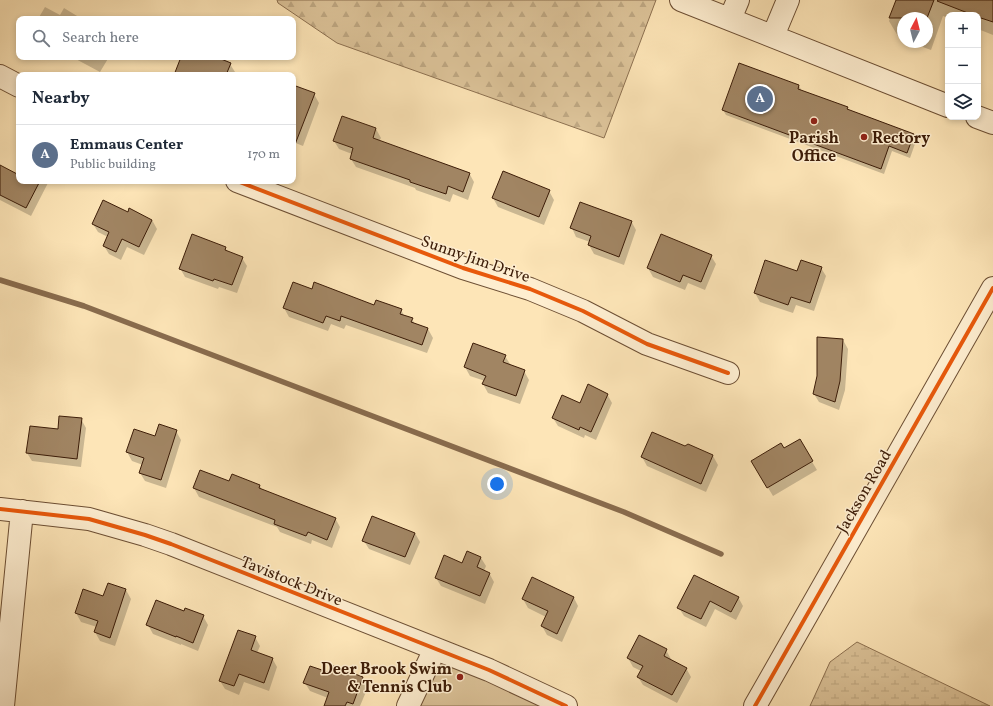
<!DOCTYPE html>
<meta charset="utf-8">
<style>
:root{--surface:#fff;--page:#f6f6f7;--text:#1f2937;--muted:#747a83;--line:#e0e1e3;--accent:#b45309}
body{margin:0;font-family:Vollkorn,serif;background:var(--page);color:var(--text)}
.controls{position:absolute;right:12px;top:12px;display:grid;overflow:hidden;border-radius:8px;box-shadow:0 2px 6px #0003}
.controls button{width:36px;height:36px;display:grid;place-items:center;padding:0;border:0;border-bottom:1px solid var(--line);background:var(--surface);color:var(--text);font:20px sans-serif}
.compass{position:absolute;left:897px;top:12px;width:36px;height:36px;border-radius:50%;background:var(--surface);box-shadow:0 2px 6px #0003;rotate:7deg}
.you{position:absolute;left:497px;top:484px;width:14px;height:14px;margin:-10px;border:3px solid #fff;border-radius:50%;background:#1a73e8;box-shadow:0 0 0 6px #1a73e833}
.badge{display:grid;place-items:center;width:26px;height:26px;border-radius:50%;background:var(--accent);color:#fff;font-size:13px;font-weight:700}
.pin{position:absolute;translate:-50% -50%;border:2px solid #fff;box-shadow:0 1px 4px #0006}
.list{margin:0;padding:0;list-style:none}
h2{display:flex;justify-content:space-between;align-items:center;height:52px;margin:0;padding:0 16px;font-size:17px}
h2 small{font-size:13px;font-weight:400;color:var(--muted)}
.list li{display:grid;grid-template-columns:26px 1fr auto;gap:12px;align-items:center;box-sizing:border-box;height:60px;padding:0 16px;border-top:1px solid var(--line)}
.list b{display:block;font-size:15px;white-space:nowrap}
.list p{margin:0;font-size:13px;white-space:nowrap;color:var(--muted)}
.list em{font-size:13px;font-style:normal;color:var(--muted)}
.icon{flex:none;width:22px;height:22px;fill:none;stroke:currentColor;stroke-width:2;stroke-linecap:round;stroke-linejoin:round}
.map{position:relative;flex:none;width:993px;height:706px;overflow:hidden}
.search{position:absolute;background:var(--surface);box-shadow:0 2px 6px #0003;left:16px;top:16px;width:280px;height:44px;display:flex;align-items:center;gap:10px;box-sizing:border-box;padding:0 14px;border-radius:8px;color:var(--muted);font-size:15px}
.panel{position:absolute;background:var(--surface);box-shadow:0 2px 6px #0003;left:16px;top:72px;width:280px;height:112px;border-radius:8px}
.map>svg:first-child{display:block}
.green{fill:#dcc399;stroke:#8c7050}
.forest{fill:url(#forest-firs);stroke:#8c7050}
.wetland{fill:url(#wetland-marsh);stroke:#8c7050}
.shadow{fill:#0003}
.lines{fill:none;stroke-linecap:round;stroke-linejoin:round}
.stream{stroke:#896c4e;stroke-width:5.5}
.building{fill:#a18563;stroke:#3d1d08}
.minor-casing{stroke:#6d4f34;stroke-width:24}
.minor{stroke:#feeed0;stroke-width:22}
.cycleway-casing{stroke:#feeed0;stroke-width:6}
.cycleway{stroke:#e8590c;stroke-width:4}
.poi-dot{fill:#8f2418;stroke:#feeed0;stroke-width:1.5}
.labels{text-anchor:middle;stroke-width:3;stroke-linejoin:round;paint-order:stroke}
.poi-label{font-size:16px;font-weight:bold;fill:#3d1d08;stroke:#feeed0}
.street-label{font-size:16px;fill:#3d1d08;stroke:#feeed0}
</style>
<div class="map">
<svg width="993" height="706" viewBox="0 0 993 706">
<defs>
<pattern id="forest-firs" width="22" height="20" patternUnits="userSpaceOnUse"><rect width="22" height="20" fill="#dcc399"/><path d="M5 1l3.5 6h-7zM16 11l3.5 6h-7z" fill="#bea782"/></pattern>
<pattern id="wetland-marsh" width="20" height="14" patternUnits="userSpaceOnUse"><rect width="20" height="14" fill="#dcc399"/><path d="M1 5h8M5 5V1M11 12h8M15 12V8" fill="none" stroke="#bea782"/></pattern>
</defs>
<rect width="100%" height="100%" fill="#fde5b7"/>
<filter id="stains"><feTurbulence type="fractalNoise" baseFrequency=".005" numOctaves="4"/><feColorMatrix values="0 0 0 0 .2 0 0 0 0 .09 0 0 0 0 .02 0 0 0 .5 -.17"/></filter>
<radialGradient id="worn" r=".72"><stop offset=".6" stop-color="#630" stop-opacity="0"/><stop offset="1" stop-color="#630" stop-opacity=".3"/></radialGradient>
<!-- green -->
<path class="green" d="M435,649L566,706H405Z"/>
<!-- forest -->
<path class="forest" d="M277,0H656L604,138L337,43L278,3Z"/>
<!-- wetland -->
<path class="wetland" d="M857,642L990,706H810L830,662Z"/>
<!-- shadow -->
<path class="shadow" d="M897,0H993V35L978,29V15H948V18L943,16L931,50L909,42H927V18H903V40L899,38L889,21Z
M45,7L60,15L64,8L82,19H38Z
M72,57H109L100,72Z
M182,57H220L219,59L230,64L235,72L234,75H175Z
M799,86L802,91L847,108L849,112L913,135L916,141L910,158L892,151L884,174L726,115L723,110Z
M314,94L319,103L303,146L293,142V96Z
M376,129L381,138L379,141L469,173L474,182L468,200L453,194L450,202L416,190L415,188L356,167L351,159L352,154L339,149L334,141Z
M0,166L19,175V181H49L31,216L0,200Z
M549,191L554,200L544,225L498,207L493,198Z
M128,214L152,220L157,229L144,255L127,247L121,260L109,254L104,246L108,237L98,232L93,224Z
M631,221L636,230L624,265L594,254L589,245L590,242L576,237L572,228Z
M225,248L228,252L242,258L247,266L237,293L219,287L218,289L185,277L180,268Z
M711,256L716,264L705,290L688,283L685,290L653,277L648,268Z
M765,261L798,272L821,268L826,276L814,311L796,305L793,313L760,302L755,293Z
M312,291L375,306L401,310L405,317L412,319L415,324L428,329L433,338L427,353L346,325L344,329L331,324L328,331L289,317L284,308Z
M843,340L848,349L845,390L839,410L819,402L814,394Z
M505,356L510,364L509,366L524,371L529,380L520,404L488,393L483,384L485,381L470,376L465,367Z
M607,394L612,403L596,440L585,435L584,438L558,426L553,418L580,404Z
M81,419L86,428L81,467L32,461L27,453L59,430Z
M134,430L156,437L176,431L181,440L166,488L145,481L140,473L143,465L132,461L127,452Z
M799,440L817,470L773,496L752,461L784,449Z
M685,447L713,456L718,465L706,492L647,466L642,457Z
M260,486L262,490L335,518L340,527L332,548L312,540L311,544L280,532L277,527L199,497L194,488Z
M415,533L420,542L410,565L369,549L364,541Z
M481,558L486,566L484,571L489,573L494,582L485,604L441,586L436,578L462,564Z
M694,576L738,597L743,606L736,620L715,609L706,627L684,616L679,608Z
M108,584L126,590L131,599L115,646L100,641L95,632L97,627L81,622L76,613L104,597Z
M574,598L578,606L562,642L547,635L542,626L546,617L528,608L523,599Z
M184,612L203,616L208,625L198,651L181,644V645L153,634L148,625Z
M255,637L260,646L257,653L272,658L277,667L269,691L244,682L239,695L225,689L220,681Z
M666,650L671,659V660L686,668L691,677L677,703L643,685L638,677L641,671L633,667L628,658Z
M328,674L363,678L368,687L360,706H327L328,698L310,691L305,683Z"/>
<g class="lines">
<!-- stream -->
<path class="stream" d="M0,280L84,306L624,512L721,554"/>
</g>
<!-- building -->
<path class="building" d="M896,0H934L927,18H889Z
M938,0H993V22L978,17V15H973L937,1Z
M181,57H216L231,63L226,75H174Z
M739,63L799,85L798,89L848,107L847,109L914,134L907,153L889,146L881,169L722,110Z
M293,85L315,93L294,147H293Z
M342,116L376,128L373,138L470,173L463,192L448,186L446,194L410,182V180L350,159L353,148L333,141Z
M0,165L19,175V181H40L26,208L0,195Z
M503,171L550,190L539,217L492,198Z
M103,200L128,212L129,208L152,220L139,247L122,239L116,252L103,246L109,232L92,224Z
M580,202L632,221L619,257L588,245L591,236L570,228Z
M192,234L226,247L225,250L243,257L232,285L214,279L213,281L179,269Z
M661,234L712,255L701,282L683,275L680,282L647,268Z
M765,260L797,271L801,260L822,267L810,303L791,297L788,305L754,293Z
M293,282L312,289L314,282L374,305L376,300L402,309L400,314L413,318L411,322L428,328L422,345L341,316L340,321L326,316L323,323L283,308Z
M817,337L843,339L840,381L835,402L813,394L817,376Z
M473,343L506,355L503,362L525,370L516,396L482,384L486,376L464,367Z
M588,384L608,394L591,432L580,427L579,430L552,418L562,395L580,403Z
M59,416L82,418L77,459L26,453L30,426L58,429Z
M159,424L177,430L161,480L139,473L144,458L126,452L134,429L155,436Z
M652,432L685,446L688,444L713,455L701,484L641,457Z
M800,439L813,461L767,488L751,461L781,443L784,448Z
M200,470L229,481L232,474L260,485L259,488L336,518L327,540L308,532L306,536L274,524L275,520L193,488Z
M372,516L415,533L405,557L362,541Z
M467,551L481,557L477,567L490,573L480,596L435,578L444,555L462,563Z
M694,575L739,597L731,612L710,601L701,619L677,608Z
M532,577L574,597L557,634L541,626L548,611L522,599Z
M108,583L126,589L110,638L94,632L98,621L75,613L83,589L103,596Z
M156,600L184,611L185,608L204,615L193,643L176,636V637L146,625Z
M238,630L256,636L251,650L273,658L264,683L239,674L234,686L219,681Z
M639,635L667,649L664,656L687,668L672,695L637,677L643,666L627,658Z
M331,665L363,677L353,704L347,702L345,706H324L329,692L303,683L310,666L328,672Z"/>
<g class="lines">
<defs>
<path id="minor" d="M681,0L948,106
M730,19L738,0
M773,36L788,0
M0,76L19,86
M977,117L993,123
M237,181L463,268L530,289L583,311L647,344L728,373
M0,509L89,519L145,535L171,544L489,670L566,706
M3,706L22,511
M408,706L435,649
M755,706L993,288"/>
</defs>
<!-- minor casing -->
<use href="#minor" class="minor-casing"/>
<!-- minor -->
<use href="#minor" class="minor"/>
<defs>
<path id="cycleway" d="M237,181L463,268L530,289L583,311L647,344L728,373
M0,509L89,519L145,535L171,544L489,670L566,706
M755,706L993,288"/>
</defs>
<!-- cycleway casing -->
<use href="#cycleway" class="cycleway-casing"/>
<!-- cycleway -->
<use href="#cycleway" class="cycleway"/>
</g>
<!-- markers -->
<g class="poi-dot">
<circle cx="814" cy="121" r="4"/>
<circle cx="864" cy="137" r="4"/>
<circle cx="460" cy="677" r="4"/>
</g>
<g class="labels">
<!-- poi labels -->
<g class="poi-label">
<text x="814" y="143">Parish<tspan x="814" dy="18">Office</tspan></text>
<text x="872" y="143" text-anchor="start">Rectory</text>
<text x="452" y="674" text-anchor="end">Deer Brook Swim<tspan x="452" dy="18">&amp; Tennis Club</tspan></text>
</g>
<!-- street labels -->
<g class="street-label">
<text transform="translate(476 258) rotate(19)" y="6">Sunny Jim Drive</text>
<text transform="translate(863 491) rotate(-60)" y="6">Jackson Road</text>
<text transform="translate(292 580) rotate(22)" y="6">Tavistock Drive</text>
</g>
</g>
<rect width="100%" height="100%" filter="url(#stains)"/>
<rect width="100%" height="100%" fill="url(#worn)"/>
</svg>
<div class="controls">
<button>+</button>
<button>−</button>
<button><svg class="icon" aria-label="layers" viewBox="0 0 24 24"><path d="M12 4l9 5-9 5-9-5zM3 14l9 5 9-5"/></svg></button>
</div>
<svg class="compass" viewBox="-18 -18 36 36"><path d="M0-13l5 13h-10z" fill="#e53935"/><path d="M0 13l5-13h-10z" fill="#747a83"/></svg>
<div class="you"></div>
<div class="pin badge" style="left:760px;top:99px;background:#5c6f8a">A</div>
<div class="search"><svg class="icon" aria-label="search" viewBox="0 0 24 24"><circle cx="10" cy="10" r="6"/><path d="M15 15l6 6"/></svg>Search here</div>
<section class="panel">
<h2>Nearby<small></small></h2>
<ul class="list">
<li><span class="badge" style="background:#5c6f8a">A</span><div><b>Emmaus Center</b><p>Public building</p></div><em>170 m</em></li>
</ul>
</section>
</div>
